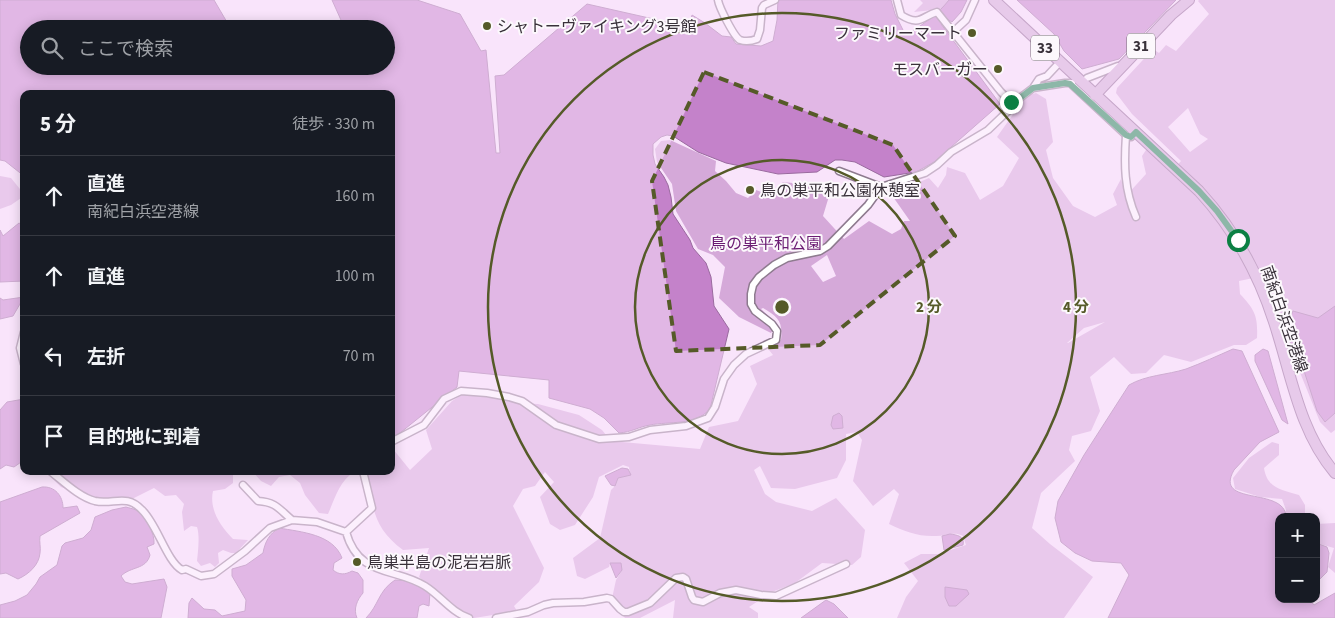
<!DOCTYPE html>
<html lang="ja">
<meta charset="utf-8">
<style>
:root{--surface:#171b24;--page:#242831;--text:#f1f3f6;--muted:#9ea1a6;--line:#363941}
body{margin:0;font-family:"Source Sans 3","Noto Sans JP",sans-serif;background:var(--page);color:var(--text)}
.controls{position:absolute;right:15px;bottom:15px;display:grid;overflow:hidden;border-radius:10px;box-shadow:0 2px 12px #0003}
.controls button{width:45px;height:45px;display:grid;place-items:center;padding:0;border:0;border-bottom:1px solid var(--line);background:var(--surface);color:var(--text);font:25px sans-serif}
.stop{position:absolute;width:15px;height:15px;margin:-11px;border:4px solid #0b8043;border-radius:50%;background:#fff}
.stop.end{background:#0b8043;border-color:#fff;box-shadow:0 1px 5px #0008}
.list{margin:0;padding:0;list-style:none}
h2{display:flex;justify-content:space-between;align-items:center;height:65px;margin:0;padding:0 20px;font-size:21px}
h2 small{font-size:16px;font-weight:400;color:var(--muted)}
.list li{display:grid;grid-template-columns:32px 1fr auto;gap:15px;align-items:center;box-sizing:border-box;height:80px;padding:0 20px;border-top:1px solid var(--line)}
.list b{display:block;font-size:19px;white-space:nowrap}
.list p{margin:0;font-size:16px;white-space:nowrap;color:var(--muted)}
.list em{font-size:16px;font-style:normal;color:var(--muted)}
.icon{flex:none;width:28px;height:28px;fill:none;stroke:currentColor;stroke-width:2;stroke-linecap:round;stroke-linejoin:round}
.map{position:relative;flex:none;width:1335px;height:618px;overflow:hidden}
.search{position:absolute;background:var(--surface);box-shadow:0 2px 12px #0003;left:20px;top:20px;width:375px;height:55px;display:flex;align-items:center;gap:12px;box-sizing:border-box;padding:0 18px;border-radius:28px;color:var(--muted);font-size:19px}
.panel{position:absolute;background:var(--surface);box-shadow:0 2px 12px #0003;left:20px;top:90px;width:375px;height:385px;border-radius:10px}
.map>svg:first-child{display:block}
.green{fill:#d5a9d9;fill-rule:evenodd}
.water{fill:#c482ca;stroke:#9a6a9f}
.lines{fill:none;stroke-linecap:round;stroke-linejoin:round}
.street-casing{stroke:#8e7b8f;stroke-width:9}
.primary-casing{stroke:#885d8d;stroke-width:12}
.street{stroke:#fff;stroke-width:6}
.primary{stroke:#d1acd5;stroke-width:10}
.route{stroke:#0b8043;stroke-width:6}
.marked{fill:none;stroke:#555a28;stroke-width:4;stroke-dasharray:10 6;stroke-linejoin:round}
.ring{fill:none;stroke:#555a28;stroke-width:2.5}
.poi-dot{fill:#555a28;stroke:#fcf8fc;stroke-width:2}
.labels{text-anchor:middle;stroke-width:4;stroke-linejoin:round;paint-order:stroke}
.shield{fill:#fcf8fc;stroke:#746d74;stroke-width:1}
.shield-label{font-size:15px;font-weight:bold;fill:#39313a}
.poi-label{font-size:16px;fill:#39313a;stroke:#fcf8fc;text-anchor:start}
.park-label{font-size:16px;fill:#6b1c73;stroke:#fcf8fc}
.street-label{font-size:16px;fill:#39313a;stroke:#fcf8fc}
.centre{fill:#555a28;stroke:#fcf8fc;stroke-width:2.5}
.ring-label{font-size:15px;text-anchor:middle;font-weight:bold;fill:#555a28;stroke:#fcf8fc;stroke-width:4;stroke-linejoin:round;paint-order:stroke}
</style>
<div class="map">
<svg width="1335" height="618" viewBox="0 0 1335 618">
<rect width="100%" height="100%" fill="#f9e4fb"/>
<!-- green -->
<path class="green" d="M920,0H949L942,9L914,12L923,3Z
M1199,0H1335V430L1331,433L1320,422L1301,375L1268,275L1239,281L1240,294C1255,310 1258,316 1257,338L1246,345H1234L1191,362L1164,355L1146,373L1131,374L1114,357L1090,377L1100,411L1091,431L1072,436L1069,450L1075,461L1041,493L1032,528L1050,544L1093,577L1064,618H897L906,597L918,581L904,563L921,554H938L966,545L963,536C954,531 946,536 936,536C919,537 904,531 889,524L899,494L894,489L873,506L853,481L862,440L857,432L846,434V460L837,478L795,489L771,488L760,466L754,470L765,494L776,502L812,511L836,498L865,530L861,557L852,565L822,563L795,583L772,592L749,607L758,613V618H673L675,600L640,618H625L611,603L616,580L622,570L610,563L609,567L585,579L577,576L573,558L600,538L611,490L615,486L618,478L630,475L629,467L623,465L599,477L593,497L575,525L560,530L550,524L540,497L554,482L545,472L535,486L523,489L513,506L544,568L539,582L514,606L517,611L474,618L455,606L419,577L429,548L403,550C372,527 373,507 367,471H391V449H393L410,470L432,449L426,430L452,401L463,394L500,399L520,403L538,404L579,415L602,430L611,441L700,449L709,427L738,421L757,384L750,366L773,355L769,350L781,340C783,321 778,317 763,308L761,309L777,324L771,333L739,317L719,298L725,267L713,255L698,249L676,211L672,184L657,162L655,149L661,141L670,140L716,161L715,171L726,181L736,193L748,198L756,190L769,195L783,182L802,184L833,183L823,216L844,239L869,221L892,234L901,229L904,221H910L891,194L929,178L938,188L946,175L947,167L965,173L980,200L1003,186L1019,158L997,137L1026,96L1036,93L1046,99L1053,142L1046,150L1053,178L1073,206L1095,217L1117,205L1113,194L1121,179L1126,196L1146,174L1142,156L1148,147L1172,171L1181,161L1132,114L1116,93L1117,88L1153,49L1159,53L1166,45L1176,51L1209,14L1198,1ZM1188,108L1200,134L1208,139L1190,152L1168,127ZM827,255L836,276L823,282L811,266ZM1105,322L1068,343H1067L1084,328Z
M0,176L11,178L24,194V196L11,205L0,209Z
M1272,442L1279,444V455L1264,468C1267,488 1281,490 1299,495L1305,505V517H1284L1286,510L1282,499L1260,497L1235,489L1233,478L1249,458Z
M45,471H233V483L225,489L213,491C209,509 220,526 233,539L248,540L236,553H231L223,550L218,553L219,563L215,567L210,563L201,566L197,561C198,551 200,536 197,527L191,526L184,531L182,512L184,504L176,495L165,496L154,488L132,499H92L61,487Z
M252,471H355C339,482 336,496 328,514L319,513L305,495L300,483L290,475L279,477L271,486L261,481Z
M1335,523V573L1328,567L1334,548L1316,543V524Z"/>
<!-- water -->
<path class="water" d="M0,0H214L231,29H29V66H386V29H345L332,0H417L460,14L481,51L486,50L496,153H500L495,76L504,75L587,4L689,27L692,15L705,23L722,36L731,37L736,44L761,46L773,41L777,20L778,0H891L895,14L904,32L909,33C924,24 938,14 949,0H967L961,12L952,22L947,19L941,24L1000,104L934,162L916,172L884,177L855,162L842,160H835L817,172L778,174L726,163L698,152L673,136L667,135L661,137L653,144V155L655,164L664,177L668,185L671,197L673,214L690,240L693,248L706,263L711,277L714,306L729,329L710,409C695,426 670,421 650,425C638,427 632,432 619,433L604,418L590,409L549,398V380L459,371L457,387L395,437L391,438V94H24V176L5,161L0,160Z
M1017,0H1176L1119,59L1082,69L1064,51L1054,34Z
M19,223L24,226V281L0,282V230L3,236Z
M24,297L13,316L0,319V298L3,300Z
M1335,306V413L1325,422L1317,411L1296,346L1293,347L1290,342L1294,339L1290,318L1293,311L1318,318Z
M1233,349L1242,351L1279,432L1260,442L1234,470C1213,507 1285,486 1286,517H1279V599H1309L1314,605L1335,593V618H1108L1129,575L1121,563L1092,561L1075,553L1061,542L1055,518L1058,501L1084,455L1129,385C1146,375 1167,375 1186,369C1202,363 1217,356 1233,349Z
M1263,349L1268,351L1288,424L1282,420L1255,361V355Z
M24,399V460L14,467L6,465L0,469V410L7,402Z
M839,413L842,416L843,428L833,429L831,425L833,416Z
M622,468L628,469L631,475L618,478L615,486L611,485L605,476Z
M42,487C55,486 63,496 63,508L77,506L80,513L40,536C39,542 41,547 40,553C39,565 29,574 18,579L6,573L0,574V502Z
M126,507C129,508 135,509 138,511C146,517 155,534 154,544L147,547L150,555C146,570 131,566 121,576L125,582L132,584L164,579L167,587L161,618H0V605L15,601L27,595L36,584L40,577L57,565L62,546L65,543L83,538L91,530L95,517L112,510Z
M279,528C301,532 333,534 342,558L334,563L333,570C339,575 345,575 352,571L358,573L363,580V593C357,600 353,609 357,618H188L189,603L192,598L204,609L215,610L222,616L245,611L246,600L232,576V569L246,565L263,553C265,542 269,534 279,528Z
M950,534C957,535 965,536 963,545L944,550L942,536Z
M1316,543L1327,547L1329,553L1327,572L1316,583Z
M610,563H621L622,570L616,578Z
M395,580L411,581L430,592L429,606L423,604L419,606L417,618H366C379,605 378,591 395,580Z
M945,587L967,590L969,594L956,606H949L945,597Z
M826,600L834,604L848,618H801Z"/>
<g class="lines">
<defs>
<path id="street" d="M718,0C719,7 734,37 740,40C746,42 752,41 757,39L760,30L762,8L764,5L775,0
M897,0L901,15C920,27 922,16 937,12L1001,92L1011,102
M953,32L966,20L975,0
M1087,78L1118,66L1120,68
M1070,83L1126,135L1131,137L1136,131
M1033,88L1065,83H1072
M1011,102L1016,101L1033,88L1039,79L1047,76L1060,62
M1126,135C1124,164 1124,190 1136,217
M839,171L881,187
M24,332L20,348L24,364
M391,442L424,425L444,399L461,391L487,393L509,397L522,401L556,425L599,439L629,437L650,430L686,426L708,418L715,407L724,379L734,365L746,354L776,340L777,331L772,324L755,311L751,304V294L753,285L759,277L774,265L787,258L820,251L828,246L868,205L881,187L925,173L937,165L951,152L988,130L1011,108V102
M50,471C63,481 79,497 95,501C114,505 126,493 142,510C157,524 167,562 182,570L186,569L201,576L214,574L245,551L270,528L292,520L317,522L346,532C359,578 395,567 425,586C441,596 451,612 469,618
M243,485L258,501C276,502 279,509 292,520
M346,532L372,508L363,471
M496,618L528,612L544,605L553,603L584,602L607,598L611,599L620,609L624,612H628L650,603L676,578L683,577L686,579L692,597L694,600L703,602L720,593L736,590L761,595L776,596L846,564"/>
<path id="primary" d="M994,0L1199,191C1234,229 1258,272 1274,322C1291,373 1299,431 1335,473
M1095,95L1171,15L1189,0"/>
</defs>
<!-- street casing -->
<use href="#street" class="street-casing"/>
<!-- primary casing -->
<use href="#primary" class="primary-casing"/>
<!-- street -->
<use href="#street" class="street"/>
<!-- primary -->
<use href="#primary" class="primary"/>
</g>
<g class="lines">
<!-- route -->
<path class="route" d="M1011,102L1016,101L1033,88L1065,83L1070,84L1126,135L1131,137L1136,132L1199,191L1217,211L1238,240"/>
</g>
<!-- marked area -->
<path d="M0 0H1335V618H0ZM704,72L893,145L955,236L820,345L676,351L652,181Z" fill="#f9e4fb" fill-opacity=".55" fill-rule="evenodd"/>
<path class="marked" d="M704,72L893,145L955,236L820,345L676,351L652,181Z"/>
<!-- distance rings -->
<g class="ring">
<circle cx="782" cy="307" r="147"/>
<circle cx="782" cy="307" r="294"/>
</g>
<!-- markers -->
<g class="poi-dot">
<circle cx="487" cy="26" r="5"/>
<circle cx="972" cy="33" r="5"/>
<circle cx="998" cy="69" r="5"/>
<circle cx="750" cy="190" r="5"/>
<circle cx="357" cy="562" r="5"/>
</g>
<g class="labels">
<!-- shield labels -->
<g class="shield">
<rect x="1127" y="33.5" width="28" height="25" rx="4"/>
<rect x="1031" y="35.5" width="28" height="25" rx="4"/>
</g>
<g class="shield-label">
<text x="1141" y="51">31</text>
<text x="1045" y="53">33</text>
</g>
<!-- poi labels -->
<g class="poi-label">
<text x="497" y="32">シャトーヴァイキング3号館</text>
<text x="962" y="39" text-anchor="end">ファミリーマート</text>
<text x="988" y="75" text-anchor="end">モスバーガー</text>
<text x="760" y="196">鳥の巣平和公園休憩室</text>
<text x="367" y="568">鳥巣半島の泥岩岩脈</text>
</g>
<!-- park labels -->
<g class="park-label">
<text x="766" y="249">鳥の巣平和公園</text>
</g>
<!-- street labels -->
<g class="street-label">
<text transform="translate(1285 319) rotate(71)" y="6">南紀白浜空港線</text>
</g>
</g>
<circle cx="782" cy="307" r="8" class="centre"/>
<g class="ring-label">
<text x="929" y="312">2 分</text>
<text x="1076" y="312">4 分</text>
</g>
</svg>
<div class="controls">
<button>+</button>
<button>−</button>
</div>
<div class="stop" style="left:1238px;top:240px"></div>
<div class="stop end" style="left:1011px;top:102px"></div>
<div class="search"><svg class="icon" aria-label="search" viewBox="0 0 24 24"><circle cx="10" cy="10" r="6"/><path d="M15 15l6 6"/></svg>ここで検索</div>
<section class="panel">
<h2>5 分<small>徒歩 · 330 m</small></h2>
<ul class="list">
<li><svg class="icon" aria-label="ahead" viewBox="0 0 24 24"><path d="M12 20V5M6 11l6-6 6 6"/></svg><div><b>直進</b><p>南紀白浜空港線</p></div><em>160 m</em></li>
<li><svg class="icon" aria-label="ahead" viewBox="0 0 24 24"><path d="M12 20V5M6 11l6-6 6 6"/></svg><div><b>直進</b></div><em>100 m</em></li>
<li><svg class="icon" aria-label="left" viewBox="0 0 24 24"><path d="M17 20v-9H6M10 6l-5 5 5 5"/></svg><div><b>左折</b></div><em>70 m</em></li>
<li><svg class="icon" aria-label="arrive" viewBox="0 0 24 24"><path d="M6 21V4h12l-3 4 3 4H6"/></svg><div><b>目的地に到着</b></div></li>
</ul>
</section>
</div>
